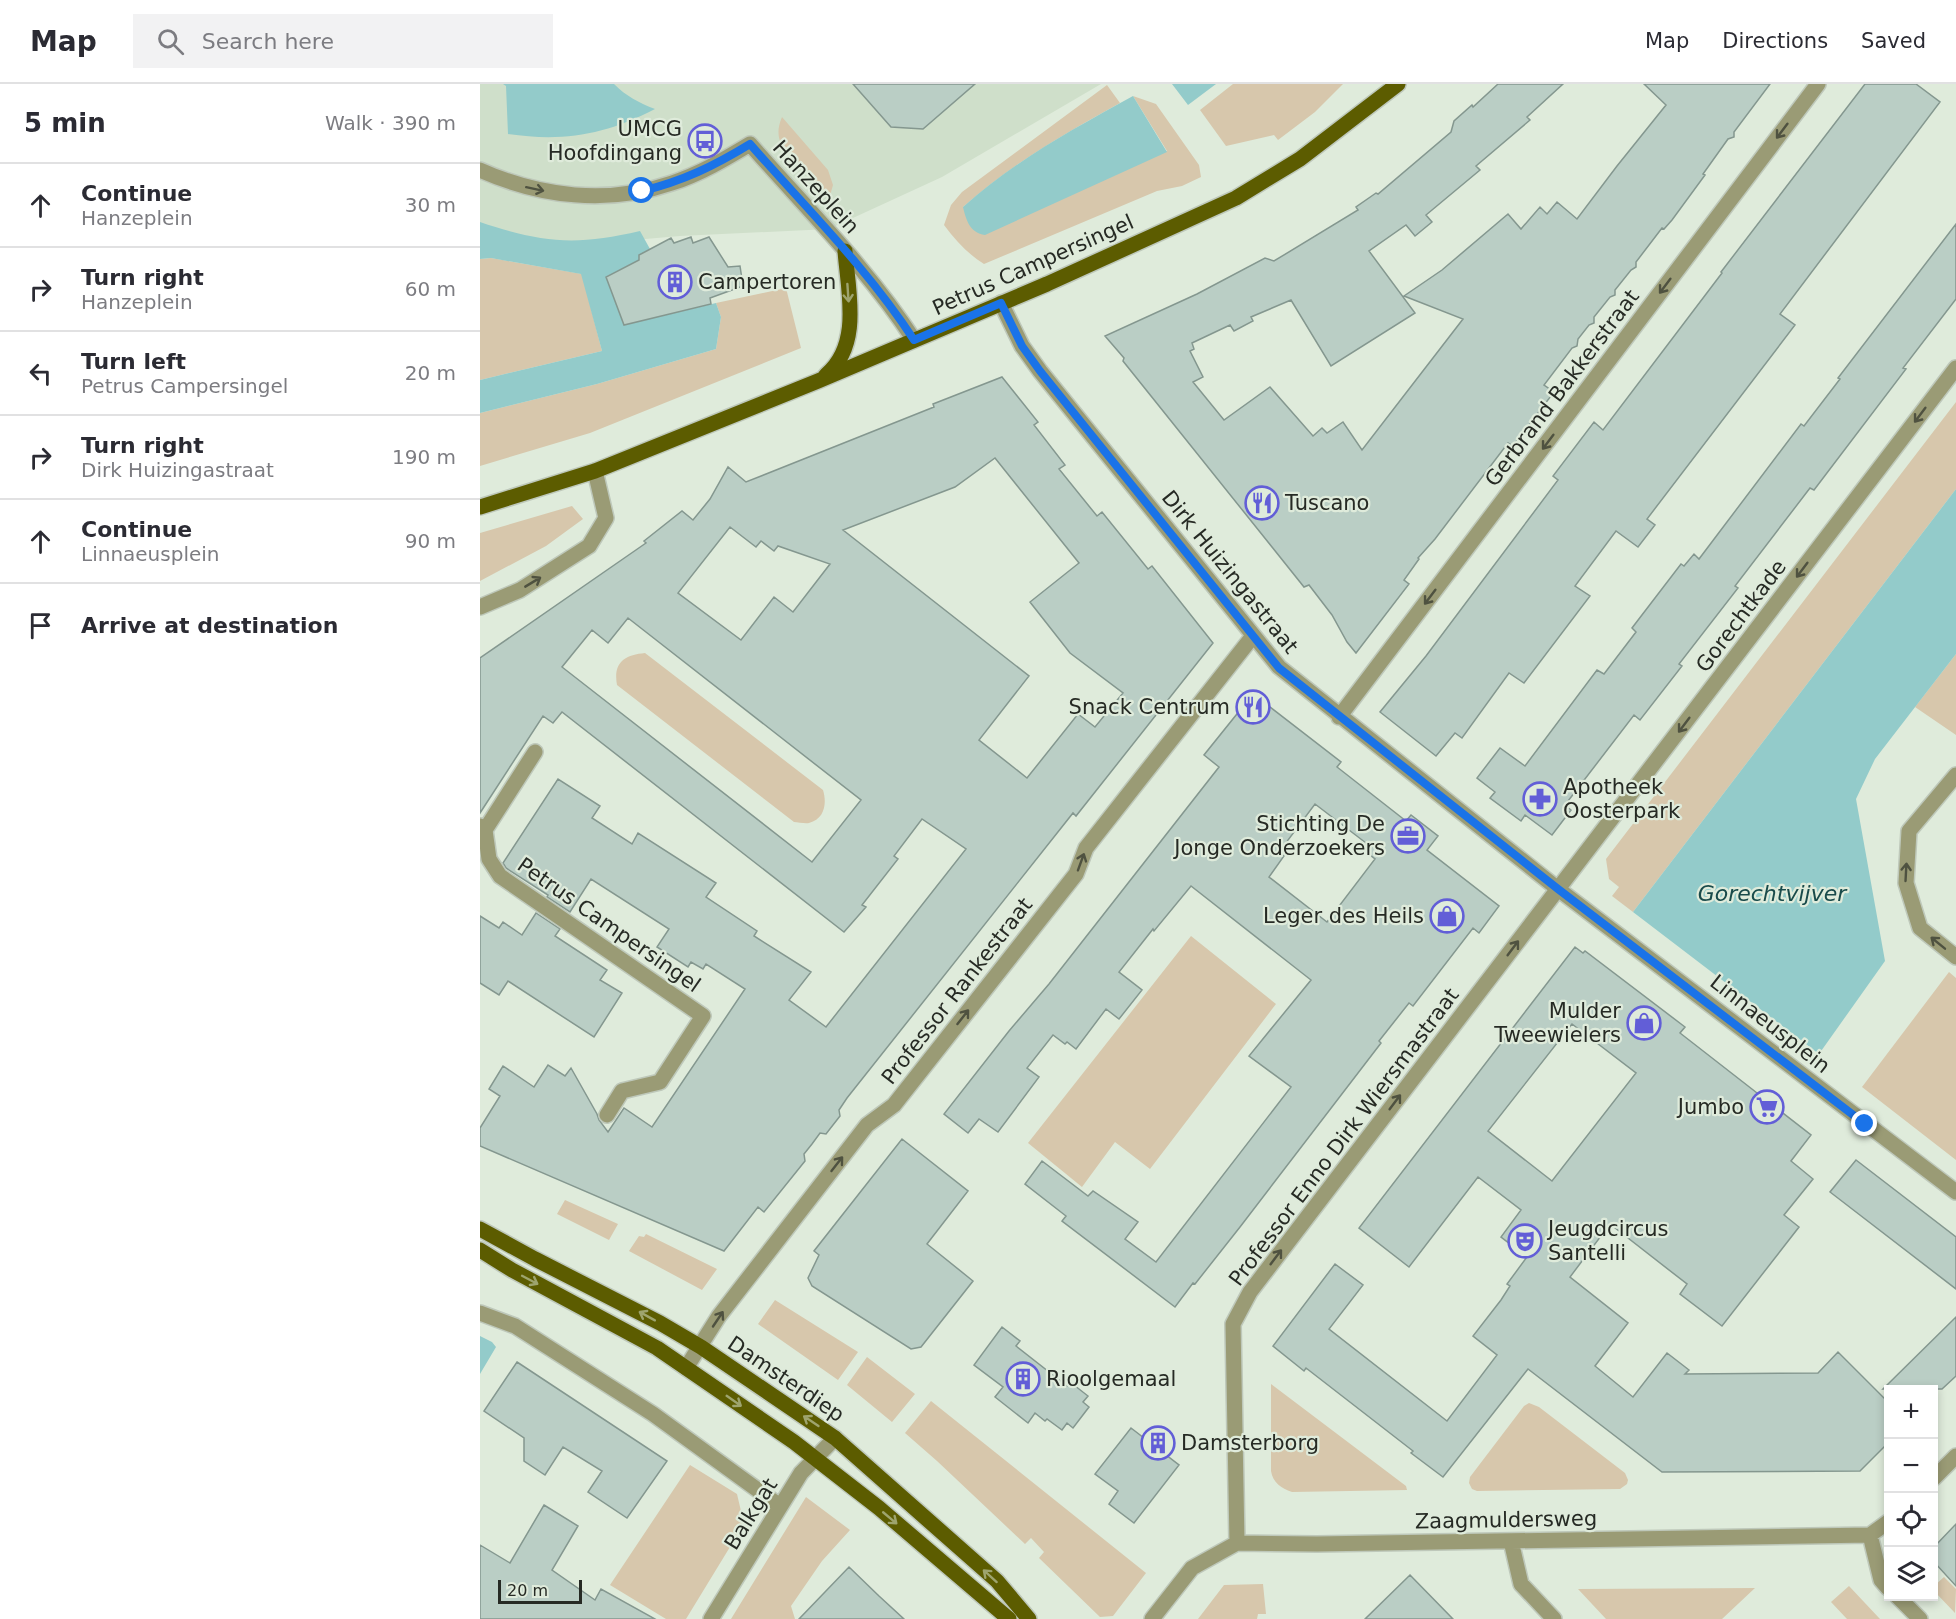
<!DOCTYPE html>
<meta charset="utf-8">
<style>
:root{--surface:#fff;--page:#f2f2f3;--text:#2b2b33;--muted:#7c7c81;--line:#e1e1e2}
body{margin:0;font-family:"DejaVu Sans",sans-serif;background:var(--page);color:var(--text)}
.controls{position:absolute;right:18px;bottom:18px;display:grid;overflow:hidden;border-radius:0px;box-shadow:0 3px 9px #0003}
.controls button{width:54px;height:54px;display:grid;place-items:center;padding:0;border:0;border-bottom:2px solid var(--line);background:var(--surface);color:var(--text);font:30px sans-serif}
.scale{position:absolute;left:18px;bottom:15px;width:84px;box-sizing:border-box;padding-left:6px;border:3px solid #262a24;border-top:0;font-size:16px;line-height:21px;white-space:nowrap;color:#262a24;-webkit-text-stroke:4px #dfebdb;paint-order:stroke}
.stop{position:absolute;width:18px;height:18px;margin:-14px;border:4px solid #1a73e8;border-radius:50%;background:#fff}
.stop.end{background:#1a73e8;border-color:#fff;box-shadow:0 2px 6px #0008}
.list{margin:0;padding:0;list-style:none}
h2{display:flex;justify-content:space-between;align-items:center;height:78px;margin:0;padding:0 24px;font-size:26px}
h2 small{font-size:20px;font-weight:400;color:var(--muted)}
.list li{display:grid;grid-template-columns:39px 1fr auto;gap:18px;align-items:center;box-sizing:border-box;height:84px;padding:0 24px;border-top:2px solid var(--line)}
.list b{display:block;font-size:22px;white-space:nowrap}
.list p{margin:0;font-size:20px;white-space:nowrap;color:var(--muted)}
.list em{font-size:20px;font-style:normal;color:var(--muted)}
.icon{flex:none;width:33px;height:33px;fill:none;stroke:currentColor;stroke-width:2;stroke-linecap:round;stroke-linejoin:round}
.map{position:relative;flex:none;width:1476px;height:1535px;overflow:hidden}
header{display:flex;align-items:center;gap:36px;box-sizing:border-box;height:84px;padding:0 30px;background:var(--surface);border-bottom:2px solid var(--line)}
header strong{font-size:28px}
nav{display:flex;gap:33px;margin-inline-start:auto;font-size:21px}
.search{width:420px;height:54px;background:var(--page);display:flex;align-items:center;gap:15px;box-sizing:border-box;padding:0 21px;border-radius:0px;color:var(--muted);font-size:22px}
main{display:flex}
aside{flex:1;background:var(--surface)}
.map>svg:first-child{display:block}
.built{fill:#cfdfca}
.green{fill:#d7c7ac}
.water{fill:#93cbca}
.building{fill:#bacec5;stroke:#84978f;stroke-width:1.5;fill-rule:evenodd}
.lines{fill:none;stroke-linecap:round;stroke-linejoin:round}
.minor-casing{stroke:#bec8ba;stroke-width:18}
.major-casing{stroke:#bec8ba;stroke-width:18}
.minor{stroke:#9a9b75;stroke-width:15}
.major{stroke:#5c5c00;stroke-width:15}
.oneway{stroke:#4f5240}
.oneway2{stroke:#9ea46e}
.route{stroke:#1a73e8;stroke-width:8}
.labels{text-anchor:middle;stroke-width:4.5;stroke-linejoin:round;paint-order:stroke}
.poi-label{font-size:21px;fill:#262a24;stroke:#dfebdb;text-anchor:end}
.street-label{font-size:21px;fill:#262a24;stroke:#dfebdb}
.water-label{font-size:22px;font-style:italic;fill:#194b4b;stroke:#dfebdb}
</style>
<header>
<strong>Map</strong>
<div class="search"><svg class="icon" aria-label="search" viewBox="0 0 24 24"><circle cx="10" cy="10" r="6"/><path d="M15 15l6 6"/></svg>Search here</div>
<nav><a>Map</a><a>Directions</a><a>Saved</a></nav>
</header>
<main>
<aside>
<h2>5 min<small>Walk · 390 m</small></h2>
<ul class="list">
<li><svg class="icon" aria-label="ahead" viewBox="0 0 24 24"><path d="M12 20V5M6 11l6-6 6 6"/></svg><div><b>Continue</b><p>Hanzeplein</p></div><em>30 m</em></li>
<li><svg class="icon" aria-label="right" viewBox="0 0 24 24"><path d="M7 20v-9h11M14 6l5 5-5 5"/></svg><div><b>Turn right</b><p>Hanzeplein</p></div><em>60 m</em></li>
<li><svg class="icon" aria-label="left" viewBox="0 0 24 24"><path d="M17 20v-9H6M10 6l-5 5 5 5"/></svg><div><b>Turn left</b><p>Petrus Campersingel</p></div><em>20 m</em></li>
<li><svg class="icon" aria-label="right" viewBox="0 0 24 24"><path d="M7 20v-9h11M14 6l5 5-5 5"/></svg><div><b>Turn right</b><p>Dirk Huizingastraat</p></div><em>190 m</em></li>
<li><svg class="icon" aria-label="ahead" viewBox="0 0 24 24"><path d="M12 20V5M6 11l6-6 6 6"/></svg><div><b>Continue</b><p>Linnaeusplein</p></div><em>90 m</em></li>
<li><svg class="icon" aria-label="arrive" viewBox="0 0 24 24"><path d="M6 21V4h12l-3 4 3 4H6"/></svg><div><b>Arrive at destination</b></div></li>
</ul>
</aside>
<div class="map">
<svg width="1476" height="1535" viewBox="0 0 1476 1535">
<rect width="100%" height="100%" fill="#dfebdb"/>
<!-- built -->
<path class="built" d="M0,0H621L462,93L349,145L200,152L49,165L0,151Z"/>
<!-- green -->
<path class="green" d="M753,0H863L835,28L798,56L794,51L746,62L720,26Z
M627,1L640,19C584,50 530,81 483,123L687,67L653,12L676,20L719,81L721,93L702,102L677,107L504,180C488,170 476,157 464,141L471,121L482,108Z
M302,33L348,86L353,101L349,115L301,60C297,50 298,43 302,33Z
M11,174L102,190L122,267L0,296V175Z
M306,204L321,264L110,349L0,382V329L117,300L236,265L241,233L236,219Z
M1476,318V405L1153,828L1132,812L1139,803L1129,795L1126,775Z
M92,422L103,435L66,462L0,497V449Z
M165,569L343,706C347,719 345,735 329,739C325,740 318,738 314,738L137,601C133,579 144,571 165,569Z
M1476,570V651L1435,623Z
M711,852L796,920L670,1085L635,1058L602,1103L548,1059Z
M1469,888L1476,894V1076L1382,1003Z
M85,1116L138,1140L129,1156L77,1130Z
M166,1150L237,1185L222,1206L149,1167L159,1152L164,1153Z
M295,1216L378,1268L358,1296L278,1240Z
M387,1273L435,1310L412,1338L367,1301Z
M791,1300L926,1402L927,1406L812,1408C801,1404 793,1399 791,1387Z
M451,1317L666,1489L633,1532L620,1533L559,1474L564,1468L551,1454L545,1460L457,1377L425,1349Z
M1049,1319L1059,1323L1145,1389L1148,1396L1147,1400L1140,1405L997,1407L992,1405L989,1399L990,1393L1044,1322Z
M210,1381L257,1410L264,1440L206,1535H186L130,1501Z
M326,1413L370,1446L342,1477L311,1522L315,1535H251Z
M1464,1493L1476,1505L1475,1529L1454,1507V1502Z
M783,1500L786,1530H778L777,1535H718L744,1501Z
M1369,1502L1400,1535H1367L1351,1518Z
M1275,1504L1242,1535H1126L1098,1505Z"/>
<!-- water -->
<path class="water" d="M23,0H134C146,12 159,19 175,25C125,51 83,58 28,50L26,2Z
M692,0H736L708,21Z
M653,12L687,68L505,151C490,149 486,136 483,123C534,77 593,45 653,12Z
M0,138C62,159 96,162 160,147L170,165L159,171V176L126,193L144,241L236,219L241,233L236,265L117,300L0,329V296L122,267L101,190L11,174L0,175Z
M1476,405V570L1395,675L1376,715L1405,877L1339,970L1153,828Z
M0,1252L12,1258L16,1263L0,1290Z"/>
<!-- building -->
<path class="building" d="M373,0H495L443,45L411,43Z
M1018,0H1083L1047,33L1050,36L996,82L1000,86L946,131L952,138L935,152L926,141L889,167L935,229L851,282L811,216L771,233L773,237L754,247L750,241L712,259L714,265L710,267L723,293L713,298L744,336L790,303L833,352L842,344L847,349L863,338L882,366L983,235L924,212L962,186L1028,130L1041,145L1060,123L1067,130L1077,118L1097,135L1137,82L1186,21L1164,0H1290L1254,48V53L1248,55L1223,90L1225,91L1192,136L1184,145L1182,144L1156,178V183L1151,186L1135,206V211L1130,213L1114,233V239L1109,241L1098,255L1097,262L1092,264L1064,301L1074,308L1033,362L1028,359L955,455L938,474L939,475L924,496L929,500L876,569L867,558L852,531L829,501L824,503L643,277L644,274L625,252L717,210L785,174L794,177L878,126L876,123L896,109L898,110L971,48L974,37L992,21L993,23Z
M1385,0H1436L1460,18L1300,230L1315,241L1167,435L1175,441L1158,463L1136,447L1095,502L1110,512L1044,599L1029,589L982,654L975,649L956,672L900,628L946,572L1078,396L1073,392L1114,338L1123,346L1242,189L1241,188Z
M1476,140V215L1423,284L1426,285L1334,406L1330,404L1255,502L1258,504L1199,580L1202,582L1160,636L1154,631L1085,721L1091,726L1072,751L1045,731L1041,737L1010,714L1015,708L997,694L1020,664L1045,682L1117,586L1124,590L1156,548L1152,544L1201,480L1204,482L1214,470L1219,475L1321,340L1324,342L1360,295L1358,294Z
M211,153L213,159L229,153L248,183L260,182L263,202L230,214L231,220L144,241L126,193L159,176V171L191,154L194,159Z
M522,293L558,338L554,341L585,381L579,385L617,432L622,428L668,485L672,482L733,559L596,732L593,729L367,1014L359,1026L360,1032L346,1050L340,1049L332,1060L324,1070L325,1077L284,1128L278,1123L244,1167L0,1062V1044L20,1012L9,1005L23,982L54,1003L68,981L85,992L91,984L117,1030L119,1036L128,1048L144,1024L172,1043L265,905L226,880L223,885L211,878L208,883L177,863L189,845L111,795L90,828L67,813L68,811L26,784L23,779L78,695L120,722L112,734L152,760L158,749L236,799L226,813L277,847L274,852L331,888L309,916L346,943L486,765L442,735L414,772L418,775L382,821L386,823L364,848L82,628L73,639L63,632L0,729V574L166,459L164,457L202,427L213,436L230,415L248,383L266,398L454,323L453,320ZM515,374L599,479L550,518L590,569L643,609L615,643L598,630L547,694L499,656L549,592L363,446L475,403ZM250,443L276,463L281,457L294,467L298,462L350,480L313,528L294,513L261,556L198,509ZM148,534L381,716L332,778L82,583L112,546L128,559Z
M777,613L861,678L857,683L926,737L931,731L958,752L947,766L1019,822L999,849L993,844L933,922L929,919L899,957L901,959L760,1143L715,1200L713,1199L695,1223L582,1137L586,1132L545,1100L562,1077L608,1112L613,1107L658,1138L645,1155L676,1178L811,1003L769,972L831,896L711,802L674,847L673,845L639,888L662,906L639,935L626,925L596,965L587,958L585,960L573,951L547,984L559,993L518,1048L499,1035L488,1049L464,1030L529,947L569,900L739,683L724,671L769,615ZM835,720L886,759L881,764L895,775L847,838L789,793L804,772L799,768Z
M56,829L80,845L75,852L127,886L120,896L142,909L114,953L28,897L19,911L0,899V832L19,844L23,838L42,851Z
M1095,863L1103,869L1105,867L1205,943L1200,949L1331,1051L1311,1077L1333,1095L1304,1131L1319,1143L1242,1242L1200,1210L1207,1200L1130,1140L1090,1193L1148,1239L1115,1282L1153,1313L1187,1269L1209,1286L1205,1290L1338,1289L1358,1268L1408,1318V1359L1380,1387L1182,1388L1048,1285L963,1393L931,1369L933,1367L826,1284L824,1287L793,1262L855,1180L883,1201L849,1245L967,1337L1017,1271L993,1252L1021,1216L1030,1202L1027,1200L1047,1173L1021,1153L1041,1126L998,1093L929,1183L879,1144ZM1092,940L1156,989L1072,1097L1008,1047Z
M422,1055L488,1107L447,1160L493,1197L441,1263L431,1265L332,1202L328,1194L339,1171L334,1167Z
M1376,1076L1476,1153V1205L1350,1108Z
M1476,1233V1292L1462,1305H1403Z
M522,1243L540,1257L536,1262L587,1302L590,1298L608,1312L603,1318L609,1323L593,1344L587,1339L582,1346L567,1335L565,1337L555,1329L548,1339L515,1313L523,1303L494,1281Z
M37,1278L187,1377L147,1434L108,1408L122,1387L83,1363L65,1391L44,1377V1354L4,1327Z
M651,1344L699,1381L654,1439L629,1420L638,1407L615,1390Z
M64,1421L98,1442L72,1486L115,1516L121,1505L175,1535H0V1461L30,1479Z
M1476,1440V1502L1454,1478V1463Z
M369,1483L399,1512L424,1535H319Z
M930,1491L973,1535H885Z"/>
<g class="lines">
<defs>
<path id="minor" d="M0,86C60,113 128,121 192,99C220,90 245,75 270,60C326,124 388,185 434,256
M521,219L542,262L560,287L799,583L1078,805L1476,1108
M0,523L40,506L109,462L126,434L115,387
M859,633L1338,0
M1476,691L1429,747L1426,799L1440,844L1476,873
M0,742L5,746L9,775L20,792L223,932L180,998L142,1007L127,1031
M5,746L55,668
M0,1229L35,1242L173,1330L300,1422
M206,1284L239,1232L387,1041L414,1021L596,790L606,764L773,552
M1454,1394L1476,1372
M1390,1451L1401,1496L1408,1504
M1031,1457L1041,1500L1074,1535
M757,1459L753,1240L770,1208L1476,284
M1417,1512L1440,1535
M231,1535L321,1389L355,1354
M672,1535L712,1484L757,1459L837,1460L1390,1451L1408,1438"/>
<path id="major" d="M346,291C382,261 368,207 365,167
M0,423L115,387L338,297L567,200L756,114L820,75L918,0
M0,1145L55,1175L180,1239L221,1263L355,1354L517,1497L549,1535
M0,1166L32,1186L177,1264L314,1358L399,1424L529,1535"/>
</defs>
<!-- minor casing -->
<use href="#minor" class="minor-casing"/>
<!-- major casing -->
<use href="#major" class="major-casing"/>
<!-- minor -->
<use href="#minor" class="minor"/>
<!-- major -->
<use href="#major" class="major"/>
</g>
<!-- one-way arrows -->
<defs><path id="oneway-shaft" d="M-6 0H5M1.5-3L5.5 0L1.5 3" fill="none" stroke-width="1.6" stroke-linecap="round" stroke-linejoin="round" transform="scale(1.5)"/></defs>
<g class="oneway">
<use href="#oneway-shaft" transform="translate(1302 47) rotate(127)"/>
<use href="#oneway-shaft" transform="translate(55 105) rotate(12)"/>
<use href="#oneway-shaft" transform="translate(1185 202) rotate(127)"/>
<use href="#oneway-shaft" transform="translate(1440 331) rotate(127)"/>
<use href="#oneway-shaft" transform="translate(1068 358) rotate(127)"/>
<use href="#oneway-shaft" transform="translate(1322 486) rotate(127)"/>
<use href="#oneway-shaft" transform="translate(53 498) rotate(-31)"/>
<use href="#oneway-shaft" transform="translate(950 513) rotate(127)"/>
<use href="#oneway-shaft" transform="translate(1204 641) rotate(127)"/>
<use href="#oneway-shaft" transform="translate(601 778) rotate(-70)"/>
<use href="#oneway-shaft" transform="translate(1426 788) rotate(-87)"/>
<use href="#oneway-shaft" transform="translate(1458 859) rotate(-141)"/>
<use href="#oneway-shaft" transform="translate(1033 864) rotate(-53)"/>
<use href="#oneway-shaft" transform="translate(483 933) rotate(-52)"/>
<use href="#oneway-shaft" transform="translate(915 1018) rotate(-53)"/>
<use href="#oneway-shaft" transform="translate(357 1080) rotate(-52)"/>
<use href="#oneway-shaft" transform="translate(796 1173) rotate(-53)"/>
<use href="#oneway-shaft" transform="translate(238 1235) rotate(-56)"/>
</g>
<g class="oneway2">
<use href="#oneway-shaft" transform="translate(368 209) rotate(86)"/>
<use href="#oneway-shaft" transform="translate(50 1196) rotate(28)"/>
<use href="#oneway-shaft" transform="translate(167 1232) rotate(-151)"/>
<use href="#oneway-shaft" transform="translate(254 1317) rotate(35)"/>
<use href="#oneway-shaft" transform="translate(331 1337) rotate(-146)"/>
<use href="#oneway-shaft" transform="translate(410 1434) rotate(40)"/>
<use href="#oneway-shaft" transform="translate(510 1492) rotate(-138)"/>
</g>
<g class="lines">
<!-- route -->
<path class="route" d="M162,107C203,97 234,82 270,60C326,124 388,185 434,256L521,219L542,262L560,287L799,584L1078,805L1385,1040"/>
</g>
<!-- icons -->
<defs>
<symbol id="bus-ring" viewBox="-11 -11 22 22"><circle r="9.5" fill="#dfebdb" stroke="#625ed7" stroke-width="1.5"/><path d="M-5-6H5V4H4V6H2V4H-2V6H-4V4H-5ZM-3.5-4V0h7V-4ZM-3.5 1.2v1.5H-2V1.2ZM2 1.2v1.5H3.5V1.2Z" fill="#625ed7"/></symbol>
<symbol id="building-ring" viewBox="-11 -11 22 22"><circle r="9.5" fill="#dfebdb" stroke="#625ed7" stroke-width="1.5"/><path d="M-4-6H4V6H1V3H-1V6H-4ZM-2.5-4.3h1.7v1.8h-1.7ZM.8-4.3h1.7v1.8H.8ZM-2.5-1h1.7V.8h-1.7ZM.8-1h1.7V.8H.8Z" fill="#625ed7"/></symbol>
<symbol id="restaurant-ring" viewBox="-11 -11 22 22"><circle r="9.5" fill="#dfebdb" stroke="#625ed7" stroke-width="1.5"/><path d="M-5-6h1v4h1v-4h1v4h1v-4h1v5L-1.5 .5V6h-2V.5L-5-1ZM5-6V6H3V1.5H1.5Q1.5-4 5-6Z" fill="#625ed7"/></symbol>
<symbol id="pharmacy-ring" viewBox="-11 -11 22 22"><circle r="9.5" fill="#dfebdb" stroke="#625ed7" stroke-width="1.5"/><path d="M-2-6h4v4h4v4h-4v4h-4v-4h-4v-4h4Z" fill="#625ed7"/></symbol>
<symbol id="office-ring" viewBox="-11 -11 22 22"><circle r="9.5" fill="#dfebdb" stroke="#625ed7" stroke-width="1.5"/><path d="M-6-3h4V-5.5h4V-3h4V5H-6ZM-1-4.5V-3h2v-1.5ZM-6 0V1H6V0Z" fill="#625ed7"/></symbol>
<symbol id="shop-ring" viewBox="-11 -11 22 22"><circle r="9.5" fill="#dfebdb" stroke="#625ed7" stroke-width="1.5"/><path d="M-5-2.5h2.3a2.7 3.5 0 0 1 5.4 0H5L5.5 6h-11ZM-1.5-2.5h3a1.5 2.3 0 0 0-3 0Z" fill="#625ed7"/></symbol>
<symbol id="supermarket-ring" viewBox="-11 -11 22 22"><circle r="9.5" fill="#dfebdb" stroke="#625ed7" stroke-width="1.5"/><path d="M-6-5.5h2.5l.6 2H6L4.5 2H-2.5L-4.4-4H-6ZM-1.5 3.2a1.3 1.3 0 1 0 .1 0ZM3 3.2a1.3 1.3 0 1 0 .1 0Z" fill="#625ed7"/></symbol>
<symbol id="theatre-ring" viewBox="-11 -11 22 22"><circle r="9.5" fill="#dfebdb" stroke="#625ed7" stroke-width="1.5"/><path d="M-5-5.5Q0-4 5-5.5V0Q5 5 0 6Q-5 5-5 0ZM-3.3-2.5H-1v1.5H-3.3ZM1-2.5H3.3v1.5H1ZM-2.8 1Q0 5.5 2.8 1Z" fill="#625ed7"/></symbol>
</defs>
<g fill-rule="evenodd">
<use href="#bus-ring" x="206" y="38" width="38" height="38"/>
<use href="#building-ring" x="176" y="179" width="38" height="38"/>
<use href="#restaurant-ring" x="763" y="400" width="38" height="38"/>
<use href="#restaurant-ring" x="754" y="604" width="38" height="38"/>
<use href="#pharmacy-ring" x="1041" y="696" width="38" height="38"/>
<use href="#office-ring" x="909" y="733" width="38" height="38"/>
<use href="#shop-ring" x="948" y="813" width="38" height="38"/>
<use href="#shop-ring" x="1145" y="920" width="38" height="38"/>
<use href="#supermarket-ring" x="1268" y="1004" width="38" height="38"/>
<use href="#theatre-ring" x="1026" y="1138" width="38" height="38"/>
<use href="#building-ring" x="524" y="1276" width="38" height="38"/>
<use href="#building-ring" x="659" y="1340" width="38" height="38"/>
</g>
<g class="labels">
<!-- poi labels -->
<g class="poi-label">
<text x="202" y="52">UMCG<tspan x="202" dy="24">Hoofdingang</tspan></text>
<text x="218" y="205" text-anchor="start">Campertoren</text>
<text x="805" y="426" text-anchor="start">Tuscano</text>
<text x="750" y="630">Snack Centrum</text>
<text x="1083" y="710" text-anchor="start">Apotheek<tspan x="1083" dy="24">Oosterpark</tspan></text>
<text x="905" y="747">Stichting De<tspan x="905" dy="24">Jonge Onderzoekers</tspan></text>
<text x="944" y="839">Leger des Heils</text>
<text x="1141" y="934">Mulder<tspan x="1141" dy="24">Tweewielers</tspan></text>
<text x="1264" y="1030">Jumbo</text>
<text x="1068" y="1152" text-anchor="start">Jeugdcircus<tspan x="1068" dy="24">Santelli</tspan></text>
<text x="566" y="1302" text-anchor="start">Rioolgemaal</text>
<text x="701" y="1366" text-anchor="start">Damsterborg</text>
</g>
<!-- street labels -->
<g class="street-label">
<text transform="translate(336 103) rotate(48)" y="7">Hanzeplein</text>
<text transform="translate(553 181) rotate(-24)" y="7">Petrus Campersingel</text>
<text transform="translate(1082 304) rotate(-53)" y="7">Gerbrand Bakkerstraat</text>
<text transform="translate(750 488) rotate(51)" y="7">Dirk Huizingastraat</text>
<text transform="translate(1261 532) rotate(-53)" y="7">Gorechtkade</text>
<text transform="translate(129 841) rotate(35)" y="7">Petrus Campersingel</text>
<text transform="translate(477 907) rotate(-52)" y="7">Professor Rankestraat</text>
<text transform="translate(1290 940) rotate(38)" y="7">Linnaeusplein</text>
<text transform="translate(864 1053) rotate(-53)" y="7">Professor Enno Dirk Wiersmastraat</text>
<text transform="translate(306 1295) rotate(34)" y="7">Damsterdiep</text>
<text transform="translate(271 1430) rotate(-58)" y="7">Balkgat</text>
<text transform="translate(1026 1436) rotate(-1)" y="7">Zaagmuldersweg</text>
</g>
<!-- water labels -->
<g class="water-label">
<text x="1292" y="817">Gorechtvijver</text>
</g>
</g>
</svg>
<div class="controls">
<button>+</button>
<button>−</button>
<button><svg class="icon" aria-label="locate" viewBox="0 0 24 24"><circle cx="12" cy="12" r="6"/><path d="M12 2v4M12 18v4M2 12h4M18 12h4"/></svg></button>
<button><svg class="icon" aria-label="layers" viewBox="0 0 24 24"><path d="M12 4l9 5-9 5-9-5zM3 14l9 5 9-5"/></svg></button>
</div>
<div class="scale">20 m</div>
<div class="stop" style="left:162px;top:107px"></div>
<div class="stop end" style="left:1385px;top:1040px"></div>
</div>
</main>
